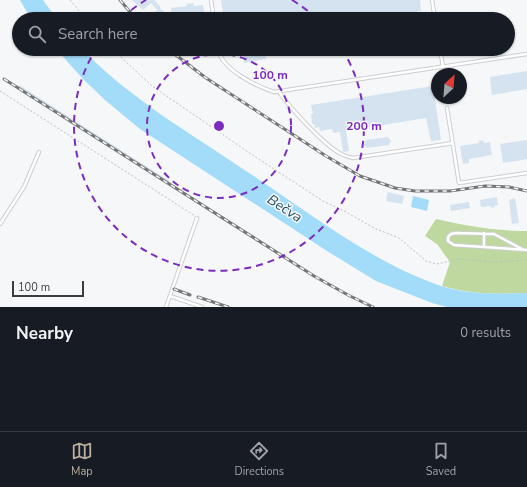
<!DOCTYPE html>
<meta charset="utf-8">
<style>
:root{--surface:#171b24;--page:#20242c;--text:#f1f3f6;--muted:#9ea1a6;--line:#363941;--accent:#bbaf9d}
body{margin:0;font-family:"Nunito Sans",sans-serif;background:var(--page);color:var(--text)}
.compass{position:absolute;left:431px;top:68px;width:36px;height:36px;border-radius:50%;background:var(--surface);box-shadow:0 1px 3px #0004;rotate:26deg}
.scale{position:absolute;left:12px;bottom:10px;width:72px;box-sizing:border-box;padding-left:4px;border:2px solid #3c3d3e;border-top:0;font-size:11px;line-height:14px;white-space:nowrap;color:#3c3d3e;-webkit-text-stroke:3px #f6f7f8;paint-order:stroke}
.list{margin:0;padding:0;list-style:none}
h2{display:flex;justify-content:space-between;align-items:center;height:52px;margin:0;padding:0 16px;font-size:17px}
h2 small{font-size:13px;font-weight:400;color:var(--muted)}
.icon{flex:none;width:22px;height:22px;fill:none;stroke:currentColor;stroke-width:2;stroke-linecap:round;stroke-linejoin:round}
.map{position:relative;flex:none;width:527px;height:307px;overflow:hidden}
.search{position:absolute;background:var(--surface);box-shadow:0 1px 3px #0004;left:12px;right:12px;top:12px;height:44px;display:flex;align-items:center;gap:10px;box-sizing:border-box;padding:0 14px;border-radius:22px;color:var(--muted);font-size:15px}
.sheet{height:124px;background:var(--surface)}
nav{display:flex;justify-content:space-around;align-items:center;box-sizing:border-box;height:56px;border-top:1px solid var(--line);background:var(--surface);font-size:11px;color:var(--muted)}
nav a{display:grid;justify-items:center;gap:2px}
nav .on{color:var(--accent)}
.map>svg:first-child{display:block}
.green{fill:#bed8a0}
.water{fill:#a2dcf9}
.building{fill:#d5e2f0}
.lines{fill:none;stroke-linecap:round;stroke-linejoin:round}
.service-casing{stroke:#cdced0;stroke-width:4.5}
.path{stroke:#bdbebf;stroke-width:1;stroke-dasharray:2 2;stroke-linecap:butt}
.service{stroke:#fff;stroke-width:2.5}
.rail-casing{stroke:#747576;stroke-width:3}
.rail{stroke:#f6f7f8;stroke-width:1.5;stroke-dasharray:4.5;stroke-linecap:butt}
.ring{fill:none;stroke:#7b2cbf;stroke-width:2;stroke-dasharray:7 5}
.labels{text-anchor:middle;stroke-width:3;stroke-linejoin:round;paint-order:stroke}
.water-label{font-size:14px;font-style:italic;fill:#214e62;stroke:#f6f7f8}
.centre{fill:#7b2cbf;stroke:#f6f7f8;stroke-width:2}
.ring-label{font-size:12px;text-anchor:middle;font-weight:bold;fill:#7b2cbf;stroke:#f6f7f8;stroke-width:3;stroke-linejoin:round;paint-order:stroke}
</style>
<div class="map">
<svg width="527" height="307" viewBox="0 0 527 307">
<rect width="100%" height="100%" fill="#f6f7f8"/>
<!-- green -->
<path class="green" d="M436,219C466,226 496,231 527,231V293C496,294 473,295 442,286L450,262L437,244L425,236Z"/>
<!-- water -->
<path class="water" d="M20,0H43L57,19H31Z
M56,49H82C129,98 190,133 246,171C306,210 367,259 435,284C466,295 494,294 527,293V307H447L432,303L376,281L327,251L140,129L105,100L84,80Z
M413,196L429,200L427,211L411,207Z"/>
<!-- building -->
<path class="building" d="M132,0H154L160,6L161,10H163L165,19H156L155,11H158L151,3L143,10Z
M221,0H420L421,11H417L418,17L407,18L406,13L367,19H224Z
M193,3L194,6L203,5L204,12L195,13V16L188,17V15L173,17L171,8L187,6L186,4Z
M242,49H247V50L264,49L266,59L244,63Z
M356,49H388V51L357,56Z
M527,71V89L492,95L490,77Z
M19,85L166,179L169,180L167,184L17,89Z
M433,86L441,140L431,141L426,118L346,131L349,151L343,152L340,132L333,133L332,129L320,131L319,127L315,128L314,124H312L311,114H313L311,105Z
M388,137L391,141L389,145L367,148L364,145L366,140Z
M483,140L484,143L490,142L492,155L469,159V163L463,164L460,146L479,143V141Z
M527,140V159L503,163L500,144Z
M388,192L404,196L402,204L386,201Z
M497,197L498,205H495V207L491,208V206L481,207L480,200Z
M515,198L519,223L512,224L509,200Z
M469,202L470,208L451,211L450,205Z"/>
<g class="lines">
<defs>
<path id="service" d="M211,0L214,19
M432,0L435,19
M218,49C221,69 256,86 274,92L527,54
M440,49L443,67
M279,92C290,108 324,145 341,154C345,156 349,157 353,158L453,143
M447,108L459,183L527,173
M0,224L24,187L39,152
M484,247V233
M522,249L494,234L455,233L451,234L448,237V241L454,245L527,250
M170,296L202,307
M166,307L197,218"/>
</defs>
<!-- service casing -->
<use href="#service" class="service-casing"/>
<!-- path -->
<path class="path" d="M70,0L86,19
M112,49L152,86L251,154L323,201L346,212L374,228L399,238L426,261L437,264L459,259L493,262L527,260
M0,91L195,216"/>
<!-- service -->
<use href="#service" class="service"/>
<defs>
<path id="rail" d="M120,0L136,19
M168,49L206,78L326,156L360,176L395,188L415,191H450L485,186L509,187L527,191
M4,79L314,276L348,295L373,307
M174,289L190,295
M198,297L228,307"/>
</defs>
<!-- rail casing -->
<use href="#rail" class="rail-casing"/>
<!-- rail -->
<use href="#rail" class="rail"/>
</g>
<!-- distance rings -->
<g class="ring">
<circle cx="219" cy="126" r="72"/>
<path d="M122 18A145 145 0 0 1 146 0M292 0A145 145 0 0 1 316 18M342 49A145 145 0 1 1 96 49"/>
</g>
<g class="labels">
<!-- water labels -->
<g class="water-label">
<text transform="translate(285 208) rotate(33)" y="5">Bečva</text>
</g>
</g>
<circle cx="219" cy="126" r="6" class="centre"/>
<g class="ring-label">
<text x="270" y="79">100 m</text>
<text x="364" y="130">200 m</text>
</g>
</svg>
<svg class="compass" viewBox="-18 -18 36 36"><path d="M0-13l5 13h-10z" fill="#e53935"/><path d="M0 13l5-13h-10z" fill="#9ea1a6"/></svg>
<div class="scale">100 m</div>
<div class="search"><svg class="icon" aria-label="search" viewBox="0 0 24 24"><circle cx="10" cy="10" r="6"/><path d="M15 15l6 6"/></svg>Search here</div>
</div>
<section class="sheet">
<h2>Nearby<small>0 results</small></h2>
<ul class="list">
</ul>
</section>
<nav>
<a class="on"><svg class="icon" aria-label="map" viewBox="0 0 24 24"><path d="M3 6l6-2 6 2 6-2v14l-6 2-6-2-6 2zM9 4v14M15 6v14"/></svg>Map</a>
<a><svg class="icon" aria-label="directions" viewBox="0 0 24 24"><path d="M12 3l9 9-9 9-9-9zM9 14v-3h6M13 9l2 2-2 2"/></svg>Directions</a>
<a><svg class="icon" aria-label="saved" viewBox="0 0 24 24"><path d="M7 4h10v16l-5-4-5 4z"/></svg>Saved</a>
</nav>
